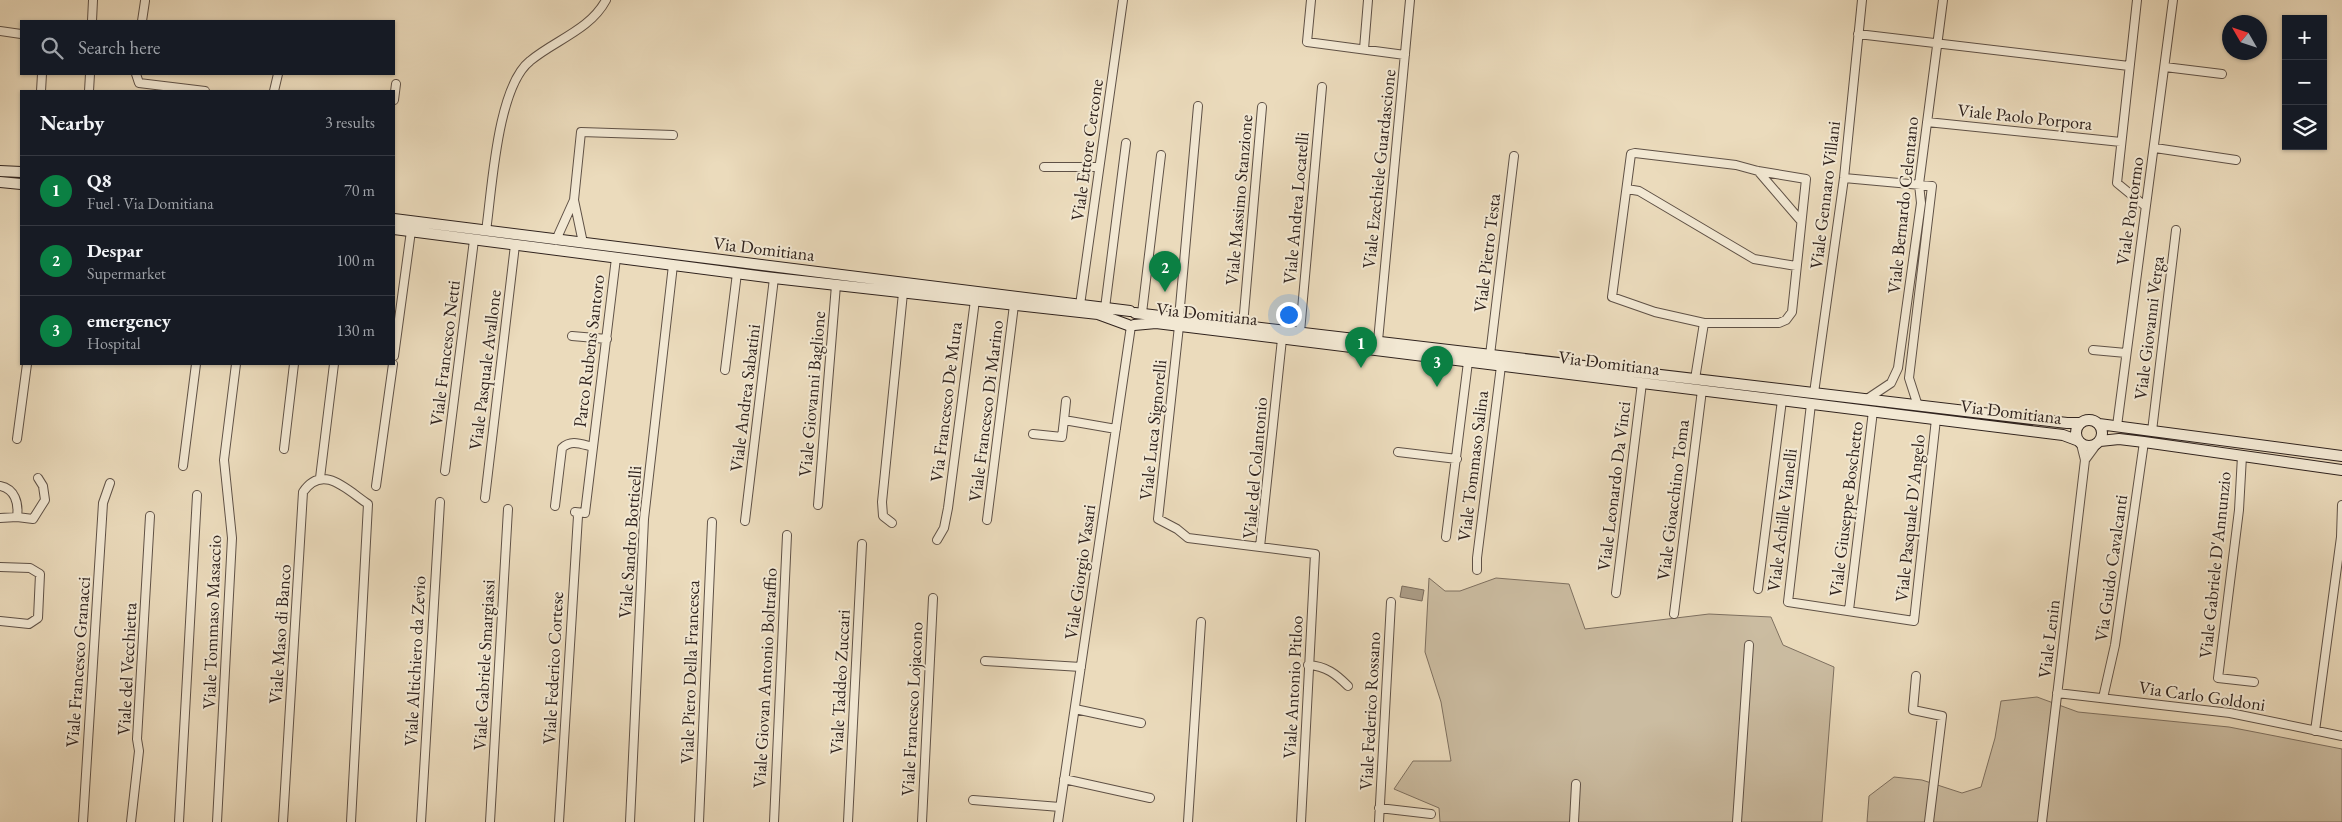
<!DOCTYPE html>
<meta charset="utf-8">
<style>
:root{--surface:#171b24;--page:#20242c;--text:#f1f3f6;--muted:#9ea1a6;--line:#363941;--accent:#0b8043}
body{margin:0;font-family:"EB Garamond",serif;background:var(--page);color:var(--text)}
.controls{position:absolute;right:15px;top:15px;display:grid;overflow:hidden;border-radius:0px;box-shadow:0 1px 4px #0004}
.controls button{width:45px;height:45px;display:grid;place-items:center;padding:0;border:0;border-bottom:1px solid var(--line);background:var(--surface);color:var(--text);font:25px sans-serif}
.compass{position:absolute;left:2222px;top:15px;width:45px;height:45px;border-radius:50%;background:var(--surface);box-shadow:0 1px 4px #0004;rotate:309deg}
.you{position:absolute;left:1288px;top:314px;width:18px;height:18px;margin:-12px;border:4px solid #fff;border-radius:50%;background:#1a73e8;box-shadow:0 0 0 8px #1a73e833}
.badge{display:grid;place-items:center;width:32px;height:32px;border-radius:50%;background:var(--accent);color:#fff;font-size:16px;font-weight:700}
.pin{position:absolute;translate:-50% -41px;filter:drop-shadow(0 1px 2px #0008)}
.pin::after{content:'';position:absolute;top:26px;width:18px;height:15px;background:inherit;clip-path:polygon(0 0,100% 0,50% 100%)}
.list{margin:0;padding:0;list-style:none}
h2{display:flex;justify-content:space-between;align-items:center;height:65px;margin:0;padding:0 20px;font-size:21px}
h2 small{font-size:16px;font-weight:400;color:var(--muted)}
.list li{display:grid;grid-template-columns:32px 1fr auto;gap:15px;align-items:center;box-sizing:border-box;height:70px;padding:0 20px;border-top:1px solid var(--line)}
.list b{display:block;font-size:19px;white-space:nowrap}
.list p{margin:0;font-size:16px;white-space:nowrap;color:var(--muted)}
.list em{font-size:16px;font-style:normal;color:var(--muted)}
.icon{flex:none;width:28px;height:28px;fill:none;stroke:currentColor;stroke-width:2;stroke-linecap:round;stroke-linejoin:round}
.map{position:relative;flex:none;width:2342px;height:822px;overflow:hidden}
.search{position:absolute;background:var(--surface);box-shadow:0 1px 4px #0004;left:20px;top:20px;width:375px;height:55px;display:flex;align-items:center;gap:12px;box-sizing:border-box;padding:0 18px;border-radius:0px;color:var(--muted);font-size:19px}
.panel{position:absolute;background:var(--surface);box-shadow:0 1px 4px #0004;left:20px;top:90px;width:375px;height:275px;border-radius:0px}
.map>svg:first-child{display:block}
.green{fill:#cbbca1;stroke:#7e7060}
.water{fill:#ab9c86;stroke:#7a6c5c}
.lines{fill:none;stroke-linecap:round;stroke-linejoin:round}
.minor-casing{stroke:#5f5146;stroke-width:10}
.secondary-casing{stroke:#30231e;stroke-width:12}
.minor{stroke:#f2e8d3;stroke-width:8}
.secondary{stroke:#f2e8d3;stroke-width:10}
.labels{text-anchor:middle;stroke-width:4;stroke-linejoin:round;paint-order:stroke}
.street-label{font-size:18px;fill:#30231e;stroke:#f2e8d3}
</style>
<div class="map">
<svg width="2342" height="822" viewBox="0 0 2342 822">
<rect width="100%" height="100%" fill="#ebdbbc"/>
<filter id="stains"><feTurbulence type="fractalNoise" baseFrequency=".004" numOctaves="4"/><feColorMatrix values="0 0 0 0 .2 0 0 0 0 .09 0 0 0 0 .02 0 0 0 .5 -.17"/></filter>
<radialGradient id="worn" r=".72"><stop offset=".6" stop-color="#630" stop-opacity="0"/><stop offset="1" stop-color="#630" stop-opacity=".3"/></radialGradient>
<!-- green -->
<path class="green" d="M1429,578L1445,591H1460L1496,578L1569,584L1585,629L1709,614L1771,617L1783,645L1834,667L1822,822H1440L1439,808L1394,789L1413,761H1451L1441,702L1425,652Z
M2037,697L2078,712L2229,727L2342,749V822H1867L1869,796L1894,777L1922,780L1962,793L1981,787L1995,738L2001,701Z"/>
<!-- water -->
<path class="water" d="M1402,586L1424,590L1422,601L1400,597Z"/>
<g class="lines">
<defs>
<path id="minor" d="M1311,0L1307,42L1405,55
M2137,0L2117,183L2145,206
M92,21L93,0
M142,21L145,1
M0,31L21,34
M1858,34L2129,66
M1364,49L1368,0
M2165,67L2222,74
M136,74L139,83L205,91
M41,91L42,74
M89,91L90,74
M274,91L278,74
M394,100L396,84
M1927,122L2121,142
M2155,148L2236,160
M1635,153L1736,165L1758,171L1806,179L1792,312L1786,320L1779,323H1704L1655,312L1612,297L1631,154Z
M1044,167H1099
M1758,171L1801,221
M1844,178L1932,186L1909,378L1918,406
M1627,189L1639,191L1754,259L1796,266
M574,200L581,132L673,135
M486,231C492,190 497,87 530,61C555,40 590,30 606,0
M556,240L574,200L583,243
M1080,305L1123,0
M1105,308L1126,143
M1142,313L1161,155
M1179,318L1198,106
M1243,325L1262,107
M1179,326L1158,519L1177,529L1188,538L1260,547
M1300,332L1322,87
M572,336L607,339
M1282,339L1260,547L1315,554L1301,822
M1378,341L1410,0
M2093,350L2126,353
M1490,355L1514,156
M394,356L411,231
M725,370L737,273
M1695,379L1704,323
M1814,393L1844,178L1862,0
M1867,399L1891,383L1898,368L1921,203L1919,184L1943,0
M1066,401L1064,420L1116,429
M1811,404L1788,602L1914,621L1936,419
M2117,426L2173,0
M2152,431L2176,230
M1033,434L1062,437L1064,420
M17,439L27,364
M284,449L294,364
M1398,452L1457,459
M2242,456L2239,510L2218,678L2254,682
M2085,460L2096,445
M183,466L196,364
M445,471L474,240
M320,478L334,364
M0,486C15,489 19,503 17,517
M376,486L393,364
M485,498L515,245
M818,505L836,285
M555,506L562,448C571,439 581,444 593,447
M575,512L585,513L616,258
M0,518L17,517L33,519L45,500L43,486L38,478
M987,520L1014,305
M745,521L774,278
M892,523L883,516L882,502L903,293
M1446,537L1468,362
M937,540L944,528L948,508L975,300
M0,567L30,568L40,574L38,618L29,624L0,621
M1477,570V558L1501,366
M1758,589L1782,400
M1616,593L1642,383
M1849,610L1873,411
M1674,614L1702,390
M985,661L1081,667
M1308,665C1326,666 1336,674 1348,686
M1916,676L1913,710L1942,716L1929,822
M2057,693L2230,713L2342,736
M2103,698L2115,645L2144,442
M1075,709L1141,723
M2315,731L2341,537L2342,505
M1064,779L1150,798
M973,800L1060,807
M1379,808L1431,814
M83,822L103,503L110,483
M131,822L139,751L137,739L150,516
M179,822L197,495
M217,822L232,538L224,460L236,364
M283,822L303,492C323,463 347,490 368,504L351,822
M421,822L440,502
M490,822L508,509
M559,822L578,516
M630,822L644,519L673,265
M699,822L712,522
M774,822L787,535
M848,822L862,544
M922,822L933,598
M1058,822L1131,326
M1188,822L1201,622
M1379,822L1391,602
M1574,822L1576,784
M1737,822L1749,645
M2042,822L2085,460L2081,444"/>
<path id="secondary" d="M0,171L21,172
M0,182L21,184
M394,219L1130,311
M394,229L774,278L1098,314L1128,325
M1135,313L2067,423H2080
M1134,325L1156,323L2063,435L2079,441
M2076 433a13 13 0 1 1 26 0a13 13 0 1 1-26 0Z
M2099,424L2342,456
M2100,441L2119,439L2144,442L2342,470"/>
</defs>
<!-- minor casing -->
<use href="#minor" class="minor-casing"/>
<!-- secondary casing -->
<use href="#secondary" class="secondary-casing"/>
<!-- minor -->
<use href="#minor" class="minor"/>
<!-- secondary -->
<use href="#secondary" class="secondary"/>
</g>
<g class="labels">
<!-- street labels -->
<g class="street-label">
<text transform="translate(2025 117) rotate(6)" y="6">Viale Paolo Porpora</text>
<text transform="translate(1087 150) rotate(-82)" y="6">Viale Ettore Cercone</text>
<text transform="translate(1379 169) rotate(-84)" y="6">Viale Ezechiele Guardascione</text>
<text transform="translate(1825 195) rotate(-83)" y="6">Viale Gennaro Villani</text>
<text transform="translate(1239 200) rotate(-85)" y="6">Viale Massimo Stanzione</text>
<text transform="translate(1903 205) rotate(-84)" y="6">Viale Bernardo Celentano</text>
<text transform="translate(1296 208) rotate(-85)" y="6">Viale Andrea Locatelli</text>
<text transform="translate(2130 211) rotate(-82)" y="6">Viale Pontormo</text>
<text transform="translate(764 249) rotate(7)" y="6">Via Domitiana</text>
<text transform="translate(1487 253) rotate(-83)" y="6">Viale Pietro Testa</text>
<text transform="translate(1207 314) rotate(6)" y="6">Via Domitiana</text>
<text transform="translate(2149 328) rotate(-83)" y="6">Viale Giovanni Verga</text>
<text transform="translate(589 351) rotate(-83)" y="6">Parco Rubens Santoro</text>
<text transform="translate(445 353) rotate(-83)" y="6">Viale Francesco Netti</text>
<text transform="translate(1609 363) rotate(7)" y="6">Via Domitiana</text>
<text transform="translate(485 370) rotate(-83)" y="6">Viale Pasquale Avallone</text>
<text transform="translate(812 394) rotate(-85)" y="6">Viale Giovanni Baglione</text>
<text transform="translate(745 398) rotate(-83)" y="6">Viale Andrea Sabatini</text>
<text transform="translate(946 402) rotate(-83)" y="6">Via Francesco De Mura</text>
<text transform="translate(986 411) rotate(-83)" y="6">Viale Francesco Di Marino</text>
<text transform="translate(2011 412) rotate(7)" y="6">Via Domitiana</text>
<text transform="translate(1153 430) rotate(-84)" y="6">Viale Luca Signorelli</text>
<text transform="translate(1473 466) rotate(-83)" y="6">Viale Tommaso Salina</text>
<text transform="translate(1255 468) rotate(-85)" y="6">Viale del Colantonio</text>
<text transform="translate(1614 486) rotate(-83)" y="6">Viale Leonardo Da Vinci</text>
<text transform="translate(1673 500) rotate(-83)" y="6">Viale Gioacchino Toma</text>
<text transform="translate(1846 509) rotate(-83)" y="6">Viale Giuseppe Boschetto</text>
<text transform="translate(1910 518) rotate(-84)" y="6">Viale Pasquale D'Angelo</text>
<text transform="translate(1782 520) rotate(-83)" y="6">Viale Achille Vianelli</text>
<text transform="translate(630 542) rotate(-86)" y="6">Viale Sandro Botticelli</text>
<text transform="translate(2215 565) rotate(-84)" y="6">Viale Gabriele D'Annunzio</text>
<text transform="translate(2111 568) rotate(-82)" y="6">Via Guido Cavalcanti</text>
<text transform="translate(1080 572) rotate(-82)" y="6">Viale Giorgio Vasari</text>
<text transform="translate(212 622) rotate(-88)" y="6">Viale Tommaso Masaccio</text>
<text transform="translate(280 634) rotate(-86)" y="6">Viale Maso di Banco</text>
<text transform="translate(2049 639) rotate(-83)" y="6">Viale Lenin</text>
<text transform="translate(415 661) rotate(-87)" y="6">Viale Altichiero da Zevio</text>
<text transform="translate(78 662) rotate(-86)" y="6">Viale Francesco Granacci</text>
<text transform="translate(484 665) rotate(-87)" y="6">Viale Gabriele Smargiassi</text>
<text transform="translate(553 668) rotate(-87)" y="6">Viale Federico Cortese</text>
<text transform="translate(127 669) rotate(-87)" y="6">Viale del Vecchietta</text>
<text transform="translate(690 672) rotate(-88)" y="6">Viale Piero Della Francesca</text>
<text transform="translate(765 678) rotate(-87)" y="6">Viale Giovan Antonio Boltraffio</text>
<text transform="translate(840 682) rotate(-87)" y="6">Viale Taddeo Zuccari</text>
<text transform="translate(1293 687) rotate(-87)" y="6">Viale Antonio Pitloo</text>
<text transform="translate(2202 696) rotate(8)" y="6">Via Carlo Goldoni</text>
<text transform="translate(912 709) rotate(-87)" y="6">Viale Francesco Lojacono</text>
<text transform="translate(1370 711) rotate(-87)" y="6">Viale Federico Rossano</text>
</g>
</g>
<rect width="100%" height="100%" filter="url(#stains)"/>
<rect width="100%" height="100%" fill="url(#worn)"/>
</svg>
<div class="controls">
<button>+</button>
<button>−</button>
<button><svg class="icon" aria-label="layers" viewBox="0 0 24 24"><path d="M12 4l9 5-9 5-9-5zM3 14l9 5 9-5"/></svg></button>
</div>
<svg class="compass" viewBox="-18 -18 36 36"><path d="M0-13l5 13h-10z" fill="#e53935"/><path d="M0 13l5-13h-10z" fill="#9ea1a6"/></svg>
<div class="you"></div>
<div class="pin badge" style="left:1361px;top:368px">1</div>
<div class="pin badge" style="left:1165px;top:292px">2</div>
<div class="pin badge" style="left:1437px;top:387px">3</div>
<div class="search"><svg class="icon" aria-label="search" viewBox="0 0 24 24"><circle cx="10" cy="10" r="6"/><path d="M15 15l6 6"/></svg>Search here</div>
<section class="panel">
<h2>Nearby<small>3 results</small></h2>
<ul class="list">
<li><span class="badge">1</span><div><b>Q8</b><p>Fuel · Via Domitiana</p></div><em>70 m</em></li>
<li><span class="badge">2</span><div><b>Despar</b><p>Supermarket</p></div><em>100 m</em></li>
<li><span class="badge">3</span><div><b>emergency</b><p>Hospital</p></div><em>130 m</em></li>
</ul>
</section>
</div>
